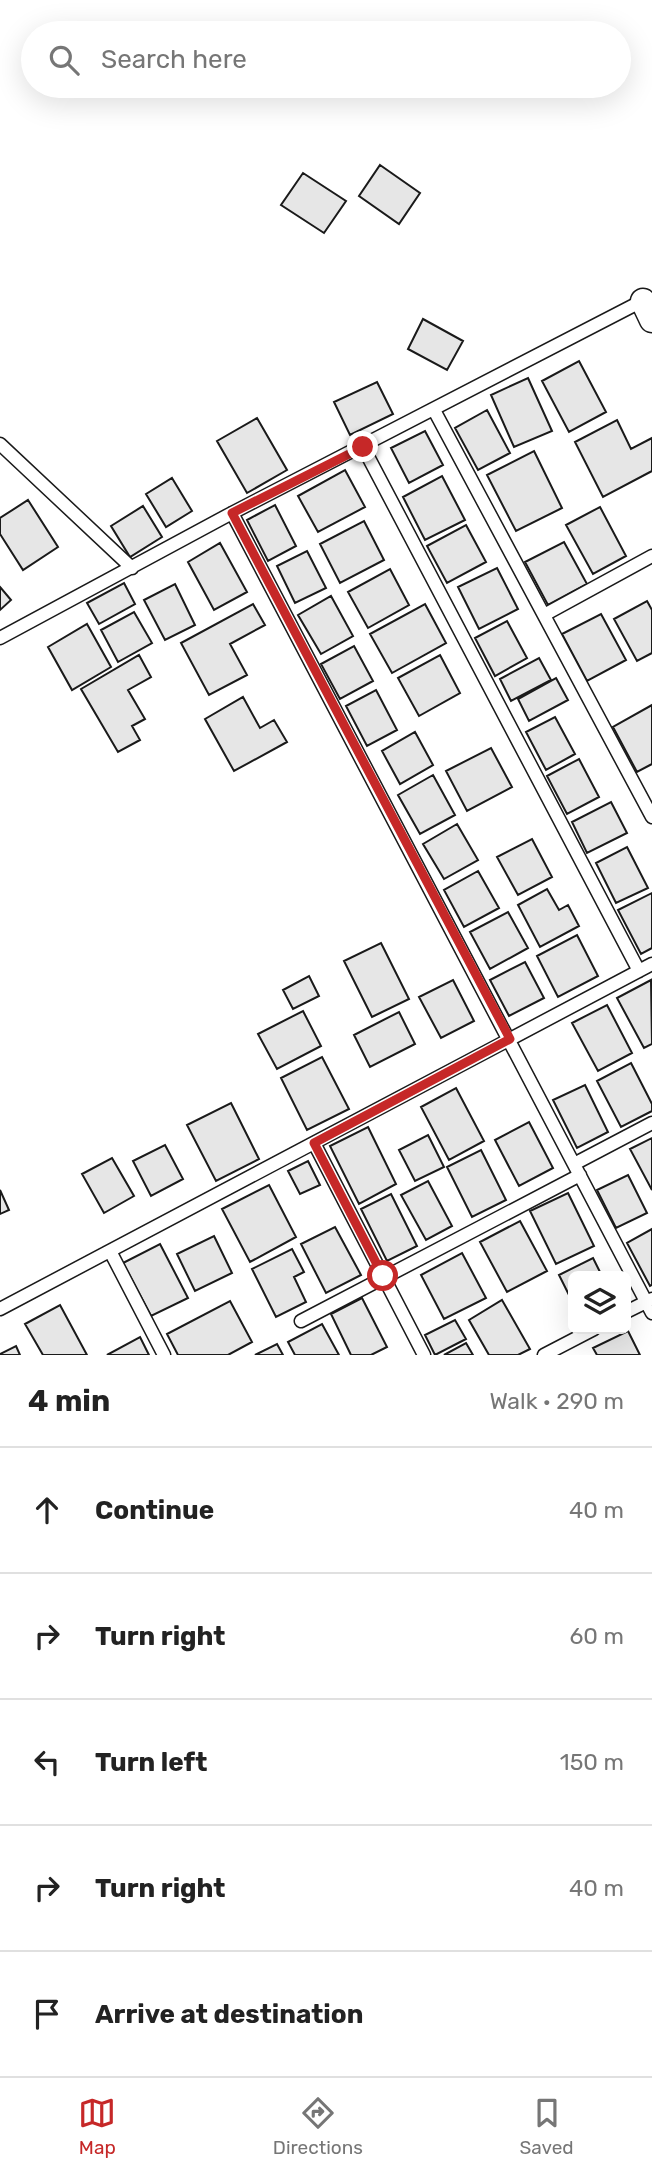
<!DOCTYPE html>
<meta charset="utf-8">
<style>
:root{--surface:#fff;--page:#f2f2f2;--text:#222;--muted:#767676;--line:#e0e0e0;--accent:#c62828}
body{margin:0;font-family:Rubik,sans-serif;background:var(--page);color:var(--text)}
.controls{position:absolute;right:21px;bottom:21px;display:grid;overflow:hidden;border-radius:10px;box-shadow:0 7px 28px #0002}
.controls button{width:63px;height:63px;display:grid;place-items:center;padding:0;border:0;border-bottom:2px solid var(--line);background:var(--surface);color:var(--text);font:35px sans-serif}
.stop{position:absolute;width:21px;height:21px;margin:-16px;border:5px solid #c62828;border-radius:50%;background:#fff}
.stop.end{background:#c62828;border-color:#fff;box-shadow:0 2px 7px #0008}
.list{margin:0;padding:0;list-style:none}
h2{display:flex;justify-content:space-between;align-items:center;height:91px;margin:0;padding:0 28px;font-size:30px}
h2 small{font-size:23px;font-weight:400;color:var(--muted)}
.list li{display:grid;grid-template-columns:46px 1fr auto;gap:21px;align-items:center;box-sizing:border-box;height:126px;padding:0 28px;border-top:2px solid var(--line)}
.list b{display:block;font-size:26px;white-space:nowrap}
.list em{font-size:23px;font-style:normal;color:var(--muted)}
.icon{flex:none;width:38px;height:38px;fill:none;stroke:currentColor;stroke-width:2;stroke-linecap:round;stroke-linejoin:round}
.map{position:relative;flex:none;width:652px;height:1355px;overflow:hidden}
.search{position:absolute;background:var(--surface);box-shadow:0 7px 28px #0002;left:21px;right:21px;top:21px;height:77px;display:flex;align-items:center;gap:18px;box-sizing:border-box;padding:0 24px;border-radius:38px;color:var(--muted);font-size:26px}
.sheet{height:721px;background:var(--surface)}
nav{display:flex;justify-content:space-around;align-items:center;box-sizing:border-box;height:98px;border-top:2px solid var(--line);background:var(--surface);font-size:19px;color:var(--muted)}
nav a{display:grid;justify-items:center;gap:4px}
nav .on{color:var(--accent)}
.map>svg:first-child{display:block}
.building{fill:#e6e6e6;stroke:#1a1a1a;stroke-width:2}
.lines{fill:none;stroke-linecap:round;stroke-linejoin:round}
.service-casing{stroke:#1a1a1a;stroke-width:15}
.minor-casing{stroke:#1a1a1a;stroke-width:27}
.service{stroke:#fff;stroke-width:12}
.minor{stroke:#fff;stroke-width:24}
.route{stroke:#c62828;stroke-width:9}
</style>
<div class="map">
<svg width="652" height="1355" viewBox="0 0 652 1355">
<rect width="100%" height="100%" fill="#fff"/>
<!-- building -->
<path class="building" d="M380,165L420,193L399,224L359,196Z
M303,173L346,201L324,233L281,205Z
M423,319L463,341L447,370L408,349Z
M579,361L606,412L569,432L542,381Z
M528,378L552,431L514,447L491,395Z
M377,382L393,414L350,435L334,402Z
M487,410L510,453L478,470L455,428Z
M257,418L287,470L247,493L217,441Z
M617,420L631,449L652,438V471L603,497L575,442Z
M425,431L443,465L409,483L391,448Z
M534,451L562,508L516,531L487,475Z
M345,470L365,507L318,532L298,496Z
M442,476L465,520L425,540L403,497Z
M172,478L192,511L166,527L146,494Z
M28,500L58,547L23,570L0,534V518Z
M275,505L296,546L268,561L247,520Z
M143,506L162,537L130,557L111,526Z
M600,507L626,556L593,574L566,525Z
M364,521L384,560L340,583L320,544Z
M466,525L486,562L447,583L427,546Z
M564,542L587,584L548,605L525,562Z
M220,543L247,592L214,610L188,562Z
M307,551L326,588L295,603L277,566Z
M497,568L518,609L479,629L458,587Z
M390,569L409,605L368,628L348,592Z
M124,583L135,604L99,624L87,603Z
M175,584L195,625L165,640L144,600Z
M0,587L11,600L0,610Z
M331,596L353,636L321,654L298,615Z
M647,601L652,610V653L637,661L614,619Z
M253,604L265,625L230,644L247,675L209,695L181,643Z
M425,604L446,643L392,673L370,634Z
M134,612L152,643L118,662L101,630Z
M601,614L626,660L587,681L562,634Z
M507,621L527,658L495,676L475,638Z
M87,624L111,667L72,690L48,647Z
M354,646L373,681L340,699L321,664Z
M139,655L151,677L128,690L145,719L132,726L140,740L118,752L81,689Z
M440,655L460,693L419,716L398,678Z
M539,658L551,680L511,701L500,679Z
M556,678L568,700L529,721L518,699Z
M376,690L397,730L367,746L346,706Z
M243,697L260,728L274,720L287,742L234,771L205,719Z
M652,705V764L637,772L613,727Z
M555,717L575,754L546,770L526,732Z
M415,732L433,765L400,784L382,751Z
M491,748L512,787L467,811L446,771Z
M579,759L599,797L567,814L547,776Z
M433,775L455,815L420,834L398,795Z
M611,802L627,833L587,853L572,822Z
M457,824L478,860L444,879L423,844Z
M532,839L552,877L518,895L497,857Z
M627,847L648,888L616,903L596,863Z
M478,871L499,908L464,927L444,890Z
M547,889L559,910L568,905L579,926L540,947L518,905Z
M652,893V948L641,954L618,910Z
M508,912L528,948L490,969L470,932Z
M577,935L598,976L558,997L537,956Z
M381,943L409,999L372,1017L344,961Z
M525,962L544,998L509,1016L490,980Z
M309,976L319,996L293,1009L283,990Z
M453,980L474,1021L441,1038L419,997Z
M651,980L652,1044L644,1048L617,998Z
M607,1005L632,1053L598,1071L572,1023Z
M303,1011L321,1046L277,1069L258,1034Z
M399,1012L415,1044L370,1067L354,1035Z
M322,1057L349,1109L307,1130L281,1078Z
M631,1063L652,1104V1111L621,1127L597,1081Z
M585,1085L608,1132L577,1148L553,1100Z
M456,1088L484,1141L449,1160L421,1107Z
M231,1103L259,1159L216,1181L187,1125Z
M529,1122L553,1168L519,1186L495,1140Z
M368,1127L396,1184L359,1204L330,1146Z
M428,1135L444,1167L415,1181L399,1150Z
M652,1138V1190L630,1149Z
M165,1145L183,1179L151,1196L133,1161Z
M481,1150L506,1200L472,1217L447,1167Z
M112,1158L134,1196L104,1213L82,1174Z
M308,1161L320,1185L300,1194L288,1171Z
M628,1175L647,1213L616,1228L597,1190Z
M428,1181L452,1226L426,1240L401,1195Z
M269,1185L296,1237L250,1262L222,1209Z
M0,1190L9,1210L0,1214Z
M568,1193L594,1246L556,1264L530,1211Z
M391,1194L417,1246L387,1261L361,1209Z
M520,1221L547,1271L507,1292L480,1242Z
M335,1227L361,1275L326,1293L301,1244Z
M652,1229V1285L650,1286L627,1243Z
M214,1236L232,1273L195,1291L177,1254Z
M160,1244L188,1298L151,1316L123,1263Z
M292,1249L304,1272L294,1277L306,1302L276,1317L252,1269Z
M462,1253L486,1298L444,1319L421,1275Z
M593,1258L602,1276H573V1303L559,1275Z
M362,1298L387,1347L371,1355H351L331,1314Z
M502,1300L530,1349L518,1355H489L469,1320Z
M230,1301L252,1342L228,1355H178L167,1334Z
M60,1305L87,1355H43L25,1324Z
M455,1320L466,1339L435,1355L425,1335Z
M322,1324L339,1355H295L288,1342Z
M628,1331L640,1355H597L593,1348Z
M140,1337L149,1355H107Z
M466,1343L473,1355H444Z
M277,1344L283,1355H255Z
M16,1346L20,1355H0V1354Z"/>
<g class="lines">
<defs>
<path id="service" d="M434,410L652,817
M0,444L132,568
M363,447L639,971
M232,513L652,1313
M544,615L652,556
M0,638L232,513L644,300
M314,1143L424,1355
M574,1164L652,1123
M110,1251L164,1355
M0,1309L652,964
M626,1312L652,1299
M301,1321L580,1175
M544,1355L594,1329"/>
<path id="minor" d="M643,301L652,320"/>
</defs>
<!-- service casing -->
<use href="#service" class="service-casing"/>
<!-- minor casing -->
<use href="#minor" class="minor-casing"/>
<!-- service -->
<use href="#service" class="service"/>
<!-- minor -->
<use href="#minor" class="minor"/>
</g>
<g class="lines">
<!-- route -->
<path class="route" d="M363,447L232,513L510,1039L314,1143L383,1276"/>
</g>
</svg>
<div class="controls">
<button><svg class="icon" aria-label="layers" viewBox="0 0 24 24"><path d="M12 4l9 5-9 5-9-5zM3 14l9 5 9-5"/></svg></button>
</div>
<div class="stop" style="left:383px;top:1276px"></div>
<div class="stop end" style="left:363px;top:447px"></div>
<div class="search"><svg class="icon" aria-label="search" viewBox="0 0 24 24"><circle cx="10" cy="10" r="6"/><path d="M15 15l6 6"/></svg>Search here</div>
</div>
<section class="sheet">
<h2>4 min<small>Walk · 290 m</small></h2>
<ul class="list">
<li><svg class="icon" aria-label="ahead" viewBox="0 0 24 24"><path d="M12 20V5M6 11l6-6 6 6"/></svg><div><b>Continue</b></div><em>40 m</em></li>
<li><svg class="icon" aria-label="right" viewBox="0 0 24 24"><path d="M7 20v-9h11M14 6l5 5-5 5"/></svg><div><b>Turn right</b></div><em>60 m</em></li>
<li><svg class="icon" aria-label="left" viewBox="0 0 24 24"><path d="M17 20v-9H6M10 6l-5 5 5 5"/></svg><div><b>Turn left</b></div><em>150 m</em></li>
<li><svg class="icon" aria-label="right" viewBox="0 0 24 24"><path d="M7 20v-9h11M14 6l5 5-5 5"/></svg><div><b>Turn right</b></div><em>40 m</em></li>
<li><svg class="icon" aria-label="arrive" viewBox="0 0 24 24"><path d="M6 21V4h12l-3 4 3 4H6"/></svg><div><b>Arrive at destination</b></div></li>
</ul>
</section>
<nav>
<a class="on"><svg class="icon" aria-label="map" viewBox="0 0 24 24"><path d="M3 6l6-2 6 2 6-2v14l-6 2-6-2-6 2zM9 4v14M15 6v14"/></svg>Map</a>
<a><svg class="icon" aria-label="directions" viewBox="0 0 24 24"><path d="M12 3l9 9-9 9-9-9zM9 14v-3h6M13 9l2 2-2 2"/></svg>Directions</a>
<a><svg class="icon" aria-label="saved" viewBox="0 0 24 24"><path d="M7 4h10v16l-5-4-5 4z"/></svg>Saved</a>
</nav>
